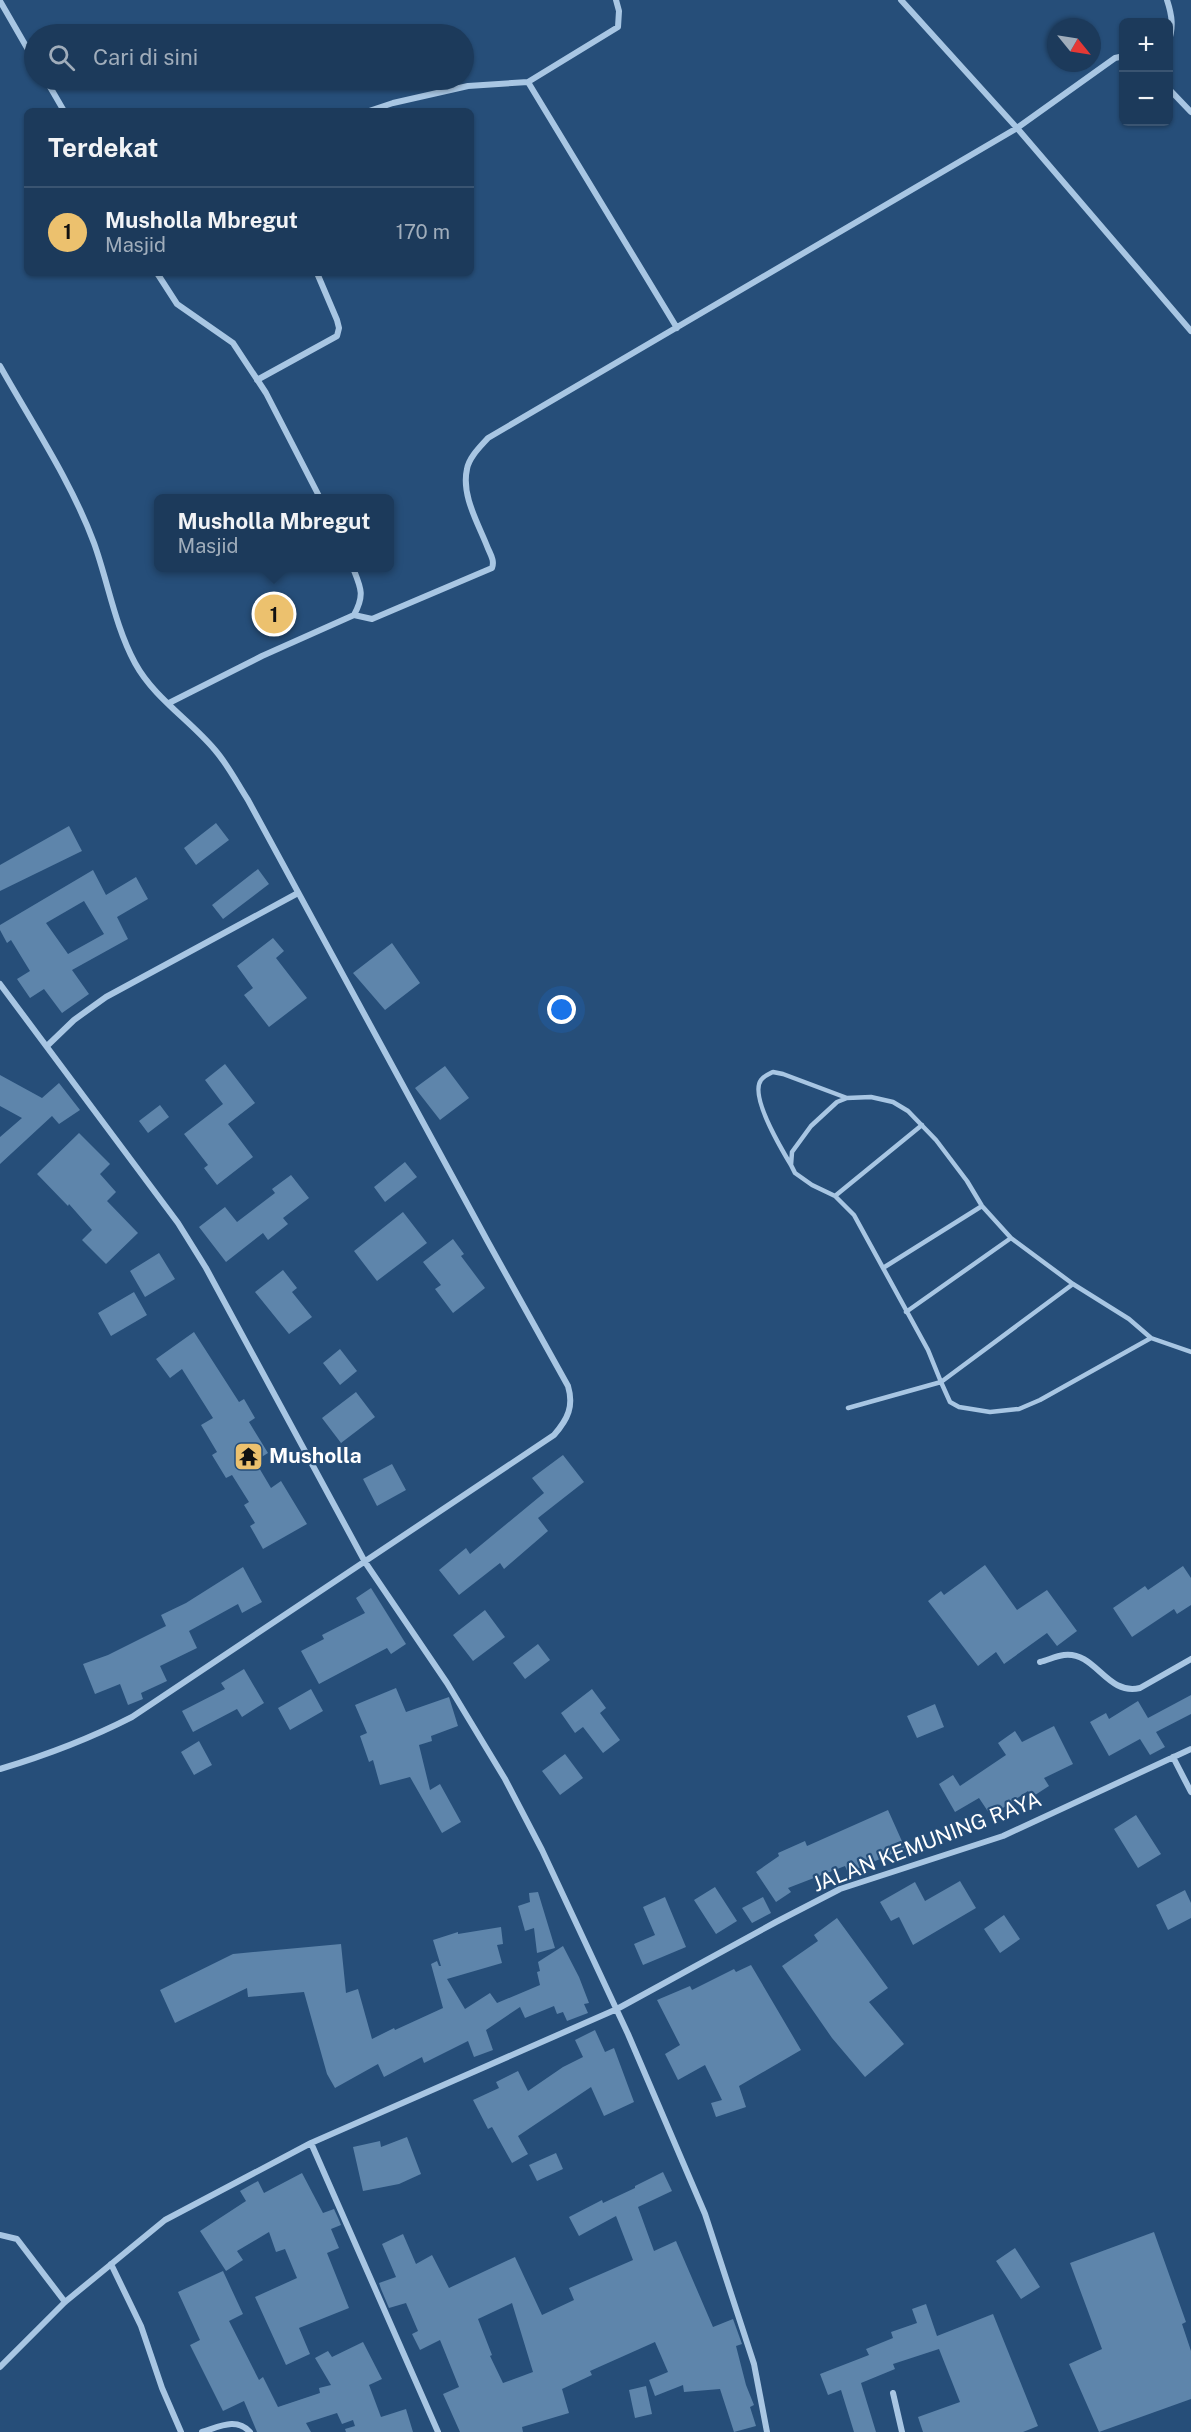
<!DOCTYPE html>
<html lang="id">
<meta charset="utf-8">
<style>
:root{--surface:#1c3a5b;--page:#294564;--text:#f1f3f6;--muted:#a0adbb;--line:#3a5471;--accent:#ecc16e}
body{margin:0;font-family:"Public Sans",sans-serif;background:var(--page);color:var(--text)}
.controls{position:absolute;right:18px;top:18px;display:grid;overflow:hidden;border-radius:9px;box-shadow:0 2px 4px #0004}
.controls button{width:54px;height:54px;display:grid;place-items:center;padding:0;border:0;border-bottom:2px solid var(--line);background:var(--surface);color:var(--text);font:30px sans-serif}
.compass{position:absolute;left:1047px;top:18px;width:54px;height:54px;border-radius:50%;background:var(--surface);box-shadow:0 2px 4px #0004;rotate:120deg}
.you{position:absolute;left:562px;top:1010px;width:21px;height:21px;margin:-15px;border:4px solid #fff;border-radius:50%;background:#1a73e8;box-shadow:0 0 0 9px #1a73e833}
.badge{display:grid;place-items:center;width:39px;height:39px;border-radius:50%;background:var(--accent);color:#111;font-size:20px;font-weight:700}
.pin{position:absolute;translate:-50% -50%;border:3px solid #fff;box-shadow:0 2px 6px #0006}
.popup{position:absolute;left:154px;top:494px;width:240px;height:78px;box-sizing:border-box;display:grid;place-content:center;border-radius:9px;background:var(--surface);filter:drop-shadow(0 2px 4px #0005);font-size:20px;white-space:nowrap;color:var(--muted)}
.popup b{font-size:22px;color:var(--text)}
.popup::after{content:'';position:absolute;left:50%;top:100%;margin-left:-12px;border:12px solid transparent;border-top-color:var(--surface)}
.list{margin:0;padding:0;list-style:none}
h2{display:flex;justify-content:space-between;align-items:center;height:78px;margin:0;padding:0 24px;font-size:26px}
h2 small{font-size:20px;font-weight:400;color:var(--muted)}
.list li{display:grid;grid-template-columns:39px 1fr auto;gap:18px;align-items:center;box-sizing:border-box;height:90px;padding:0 24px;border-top:2px solid var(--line)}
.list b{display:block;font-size:22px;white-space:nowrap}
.list p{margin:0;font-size:20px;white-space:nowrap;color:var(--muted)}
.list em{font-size:20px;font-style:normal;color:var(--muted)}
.icon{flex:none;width:33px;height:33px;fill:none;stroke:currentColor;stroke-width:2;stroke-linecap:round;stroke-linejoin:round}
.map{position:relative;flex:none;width:1191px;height:2432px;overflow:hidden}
.search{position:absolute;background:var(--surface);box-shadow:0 2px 4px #0004;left:24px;top:24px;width:450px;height:66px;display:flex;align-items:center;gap:15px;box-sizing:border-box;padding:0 21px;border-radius:33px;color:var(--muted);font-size:22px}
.panel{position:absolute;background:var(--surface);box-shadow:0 2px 4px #0004;left:24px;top:108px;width:450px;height:168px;border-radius:9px}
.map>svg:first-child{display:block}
.building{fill:#5e85ab;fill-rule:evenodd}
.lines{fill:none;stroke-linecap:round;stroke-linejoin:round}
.service{stroke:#a8c6e3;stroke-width:4.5}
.minor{stroke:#a8c6e3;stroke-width:6}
.labels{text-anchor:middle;stroke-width:4.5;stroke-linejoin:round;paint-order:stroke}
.poi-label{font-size:21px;font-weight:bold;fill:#fff;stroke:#264e79;text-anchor:start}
.street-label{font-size:21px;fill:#fff;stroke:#264e79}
</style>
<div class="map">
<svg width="1191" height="2432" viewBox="0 0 1191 2432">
<rect width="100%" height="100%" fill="#264e79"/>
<!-- building -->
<path class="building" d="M216,823L229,840L196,865L184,848Z
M69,826L82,851L0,891V865Z
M258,869L269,884L223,919L212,905Z
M93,870L106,895L136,877L148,899L117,917L128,939L72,970L89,994L62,1013L44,989L30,998L17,979L30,971L11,940L7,943L0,930V925ZM84,901L104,934L68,954L46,923Z
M273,938L284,951L276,958L307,998L269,1027L244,995L253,988L237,966Z
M392,943L420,983L385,1010L353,973Z
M225,1064L255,1103L228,1124L253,1157L217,1185L204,1168L208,1165L184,1134L223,1104L205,1080Z
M445,1066L469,1098L440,1120L415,1088Z
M0,1075L42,1098L59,1083L80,1110L59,1124L52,1116L0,1164V1137L22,1118L0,1106Z
M160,1105L169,1117L148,1133L139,1121Z
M79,1133L110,1164L100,1174L116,1192L107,1201L138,1233L106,1264L82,1240L92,1230L69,1204L68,1206L37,1174Z
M405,1162L417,1177L385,1202L374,1187Z
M291,1175L309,1198L283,1218L288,1224L268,1240L263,1233L226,1262L199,1227L225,1207L237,1222L275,1193L272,1189Z
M403,1212L427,1243L377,1281L354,1251Z
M453,1239L464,1254L461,1256L485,1288L453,1313L435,1289L441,1285L423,1262Z
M159,1253L175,1279L145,1297L130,1271Z
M283,1270L297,1288L292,1292L312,1317L289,1334L255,1292Z
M134,1292L147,1315L111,1336L98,1313Z
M194,1332L239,1402L244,1399L255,1418L249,1422L268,1453L255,1461L271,1488L281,1481L307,1524L263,1549L250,1526L255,1523L244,1505L249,1502L232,1475L226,1478L212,1455L217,1452L201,1425L213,1418L182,1369L170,1378L156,1359Z
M340,1349L357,1371L340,1385L323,1363Z
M356,1392L375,1417L341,1443L322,1418Z
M563,1455L584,1482L538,1518L548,1531L504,1569L500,1563L459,1595L439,1570L466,1548L470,1554L544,1493L532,1478Z
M392,1464L406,1490L377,1506L363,1479Z
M985,1565L1017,1610L1047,1590L1077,1631L1057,1646L1047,1633L1004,1664L996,1652L978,1666L928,1601L941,1591L944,1595Z
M1183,1566L1191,1578V1605L1177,1614L1174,1609L1132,1637L1113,1608L1145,1586L1148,1590Z
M243,1567L262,1602L242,1613L238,1604L189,1631L197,1648L160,1666L167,1681L141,1693L143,1699L128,1705L120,1684L95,1694L83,1664L108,1655L166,1626L161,1615L186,1603Z
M371,1588L406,1644L391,1654L387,1648L319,1684L301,1651L324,1639L322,1635L365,1613L356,1598Z
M485,1610L505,1637L473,1661L453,1635Z
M538,1644L550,1660L525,1679L513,1663Z
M244,1669L264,1703L242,1717L237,1709L193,1732L182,1711L225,1689L221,1683Z
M396,1688L406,1712L449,1697L458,1726L431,1736L432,1741L419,1745L430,1790L440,1784L461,1822L442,1833L410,1777L380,1785L373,1760L369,1762L360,1736L367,1733L355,1705Z
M311,1689L323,1711L290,1730L278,1708Z
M592,1689L606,1708L600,1713L620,1740L603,1753L583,1727L575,1733L561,1713Z
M1191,1695V1714L1156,1732L1165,1747L1150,1755L1140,1739L1109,1756L1090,1722L1106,1713L1109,1719L1138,1701L1148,1718Z
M935,1704L944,1727L917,1738L907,1716Z
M1054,1726L1073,1764L1044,1778L1049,1786L1032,1797L1028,1791L991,1816L979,1798L955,1812L939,1784L953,1775L960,1786L1006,1755L998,1743L1015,1731L1022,1742Z
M199,1741L212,1765L194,1775L181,1752Z
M565,1754L583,1778L560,1795L542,1771Z
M888,1810L905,1848L848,1873L845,1866L788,1888L791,1892L776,1902L756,1872L779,1856L778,1853L805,1841L807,1846Z
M1136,1815L1161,1854L1138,1868L1114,1829Z
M960,1881L976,1908L913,1945L899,1917L891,1921L880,1902L915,1882L925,1901Z
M715,1887L737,1921L716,1934L694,1900Z
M1185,1890L1191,1903V1918L1168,1930L1156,1905Z
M538,1892L555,1948L537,1953L534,1928L525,1931L518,1906L530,1902L529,1893Z
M665,1897L686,1947L643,1965L634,1944L655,1935L643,1907Z
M763,1897L771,1913L752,1923L742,1908Z
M1004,1915L1020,1939L1000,1953L984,1929Z
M837,1918L888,1988L869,2002L904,2044L865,2077L832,2038L782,1966L818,1941L814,1935Z
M501,1927L503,1944L497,1945L502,1963L447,1979L465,2009L490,1993L497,2003L540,1985L537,1972L540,1971L538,1962L563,1946L579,1977L589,2003L584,2004L588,2013L567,2021L563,2012L557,2014L554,2006L525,2018L520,2007L486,2030L493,2050L474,2057L468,2041L424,2063L422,2057L384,2077L378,2064L335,2088L327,2074L304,1992L248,1997L247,1988L175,2023L160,1990L233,1954L341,1944L346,1993L358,1989L372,2039L394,2028L395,2030L443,2008L431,1964L437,1961L439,1966H441L433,1940L458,1932V1934Z
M751,1965L801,2050L739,2086L746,2107L716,2117L711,2103L722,2100L705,2065L678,2080L665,2054L680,2045L657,2000L690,1986L692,1990L734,1969L736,1972Z
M595,2030L605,2052L614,2048L634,2102L604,2116L591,2087L518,2136L528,2154L512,2163L492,2127L488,2129L473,2100L499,2088L496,2082L518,2071L528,2091L563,2067L583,2057L575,2040Z
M407,2137L421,2174L399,2184L363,2191L353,2147L380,2141L381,2147Z
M556,2153L563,2169L537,2181L529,2165Z
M663,2172L672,2191L638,2207L654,2251L676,2241L713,2327L733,2319L742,2344L736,2346L746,2385L754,2405L750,2407L756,2426L734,2432L720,2389L684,2392L683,2385L655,2396L649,2380L668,2372L655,2342L590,2371L592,2375L562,2389L569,2413L522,2427L523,2432H460L443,2394L459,2387L440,2340L420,2350L412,2334L418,2331L406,2303L389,2308L381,2289L379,2283L396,2277L382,2244L403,2234L416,2264L432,2255L449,2288L515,2257L542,2315L574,2300L569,2288L633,2260L616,2216L579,2236L569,2217L602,2200L603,2203L635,2188V2186ZM512,2303L533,2372L503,2383L490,2356L492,2355L478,2319Z
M302,2173L323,2213L334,2209L339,2220L341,2225L331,2229L339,2248L327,2253L349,2308L299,2328L310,2354L286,2365L255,2297L297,2278L285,2249L276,2252L269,2232L237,2251L243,2260L226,2271L200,2231L246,2201L240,2191L258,2181L264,2193Z
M1154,2232L1186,2322L1182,2324L1191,2351V2399L1099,2432L1069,2364L1102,2349L1070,2263Z
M1015,2248L1040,2287L1021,2299L996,2261Z
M223,2271L243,2314L229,2321L259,2380L263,2377L278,2407L320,2393L319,2388L331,2385L315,2358L328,2351L332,2357L363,2342L382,2379L369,2385L381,2417L406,2409L413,2432H346L345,2429L355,2426L353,2420L342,2424L337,2413L306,2423L311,2432H257L244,2401L223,2411L190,2345L200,2340L178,2292Z
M926,2304L937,2336L993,2314L1038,2426L1023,2432H923L918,2417L960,2402L939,2349L893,2364L895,2369L861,2383L876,2432H854L841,2390L828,2395L820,2374L869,2355L866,2349L893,2338L891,2332L917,2323L912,2309Z
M646,2386L652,2414L635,2418L629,2390Z"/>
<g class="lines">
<!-- service -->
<path class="service" d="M791,1165C782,1150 749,1096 761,1080C764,1076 769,1074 773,1072L783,1074L847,1098
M835,1196L922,1125
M883,1268L982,1206
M1073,1284L941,1382L950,1402L959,1407L990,1412L1019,1409L1040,1400L1151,1338
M906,1312L1011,1238
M848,1408L941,1382L928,1350L854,1215L835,1196L812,1185L795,1173L791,1165L792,1152L811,1126L837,1102L847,1098L871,1097L893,1102L908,1111L936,1140L967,1181L982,1206L1011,1238L1073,1284L1129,1319L1151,1338L1191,1352"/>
<!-- minor -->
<path class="minor" d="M901,0L1017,128L1191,331
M1167,0C1172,15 1174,28 1168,43
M0,1L34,60
M46,80L64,111
M528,82L677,328
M1168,88L1191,112
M369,111L393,103L468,86L528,82L618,27L619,11L616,0
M157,273L177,304L233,343L266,393L320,498
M0,366C32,423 71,481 94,543C108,582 115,626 135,663C154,698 190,720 215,750C228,765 237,783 248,800L488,1242L568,1386C574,1406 568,1419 554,1435L132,1717C89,1739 47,1755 0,1769
M257,380L337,336L339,328L337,320L317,273
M354,615L372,619L492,568C495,560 490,554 487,546C478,523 461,495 467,469C469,457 481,446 488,438L1017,128L1115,58L1124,56
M169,703L262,656L354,615C365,595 361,588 353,568
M0,984L178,1223L206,1268L365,1562L447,1683L505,1779L542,1850L628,2034L705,2214L754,2364L767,2432
M47,1046L74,1020L106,997L298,893
M1040,1662C1048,1660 1056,1656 1064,1655C1096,1651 1106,1696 1140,1688L1191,1659
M1173,1757L1191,1792
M311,2143L438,2432
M0,2235L17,2239L65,2302
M111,2264L141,2326L162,2388L181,2432
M0,2367L65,2302L165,2220L311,2143L617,2009L776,1922L840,1889L1003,1836L1191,1749
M893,2393L902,2432
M202,2432C219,2427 236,2417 250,2432"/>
</g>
<!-- icons -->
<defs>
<symbol id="temple-square" viewBox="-11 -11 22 22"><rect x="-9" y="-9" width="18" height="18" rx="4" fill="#ecc16e" stroke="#264e79"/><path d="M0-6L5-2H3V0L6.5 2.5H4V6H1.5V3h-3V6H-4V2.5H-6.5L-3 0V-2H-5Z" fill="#111"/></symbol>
</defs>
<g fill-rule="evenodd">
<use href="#temple-square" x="232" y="1440" width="33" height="33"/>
</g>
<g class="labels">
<!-- poi labels -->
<g class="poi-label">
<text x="269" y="1463">Musholla</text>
</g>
<!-- street labels -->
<g class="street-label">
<text transform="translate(927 1842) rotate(-21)" y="7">JALAN KEMUNING RAYA</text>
</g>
</g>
</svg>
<div class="controls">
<button>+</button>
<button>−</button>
</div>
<svg class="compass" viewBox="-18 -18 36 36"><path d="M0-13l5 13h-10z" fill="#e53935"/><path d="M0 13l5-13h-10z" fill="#a0adbb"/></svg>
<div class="you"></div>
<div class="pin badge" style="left:274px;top:614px">1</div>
<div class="popup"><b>Musholla Mbregut</b>Masjid</div>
<div class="search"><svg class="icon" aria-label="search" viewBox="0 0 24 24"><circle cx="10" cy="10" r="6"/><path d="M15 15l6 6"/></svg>Cari di sini</div>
<section class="panel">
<h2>Terdekat<small></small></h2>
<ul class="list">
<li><span class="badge">1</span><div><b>Musholla Mbregut</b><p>Masjid</p></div><em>170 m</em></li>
</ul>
</section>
</div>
